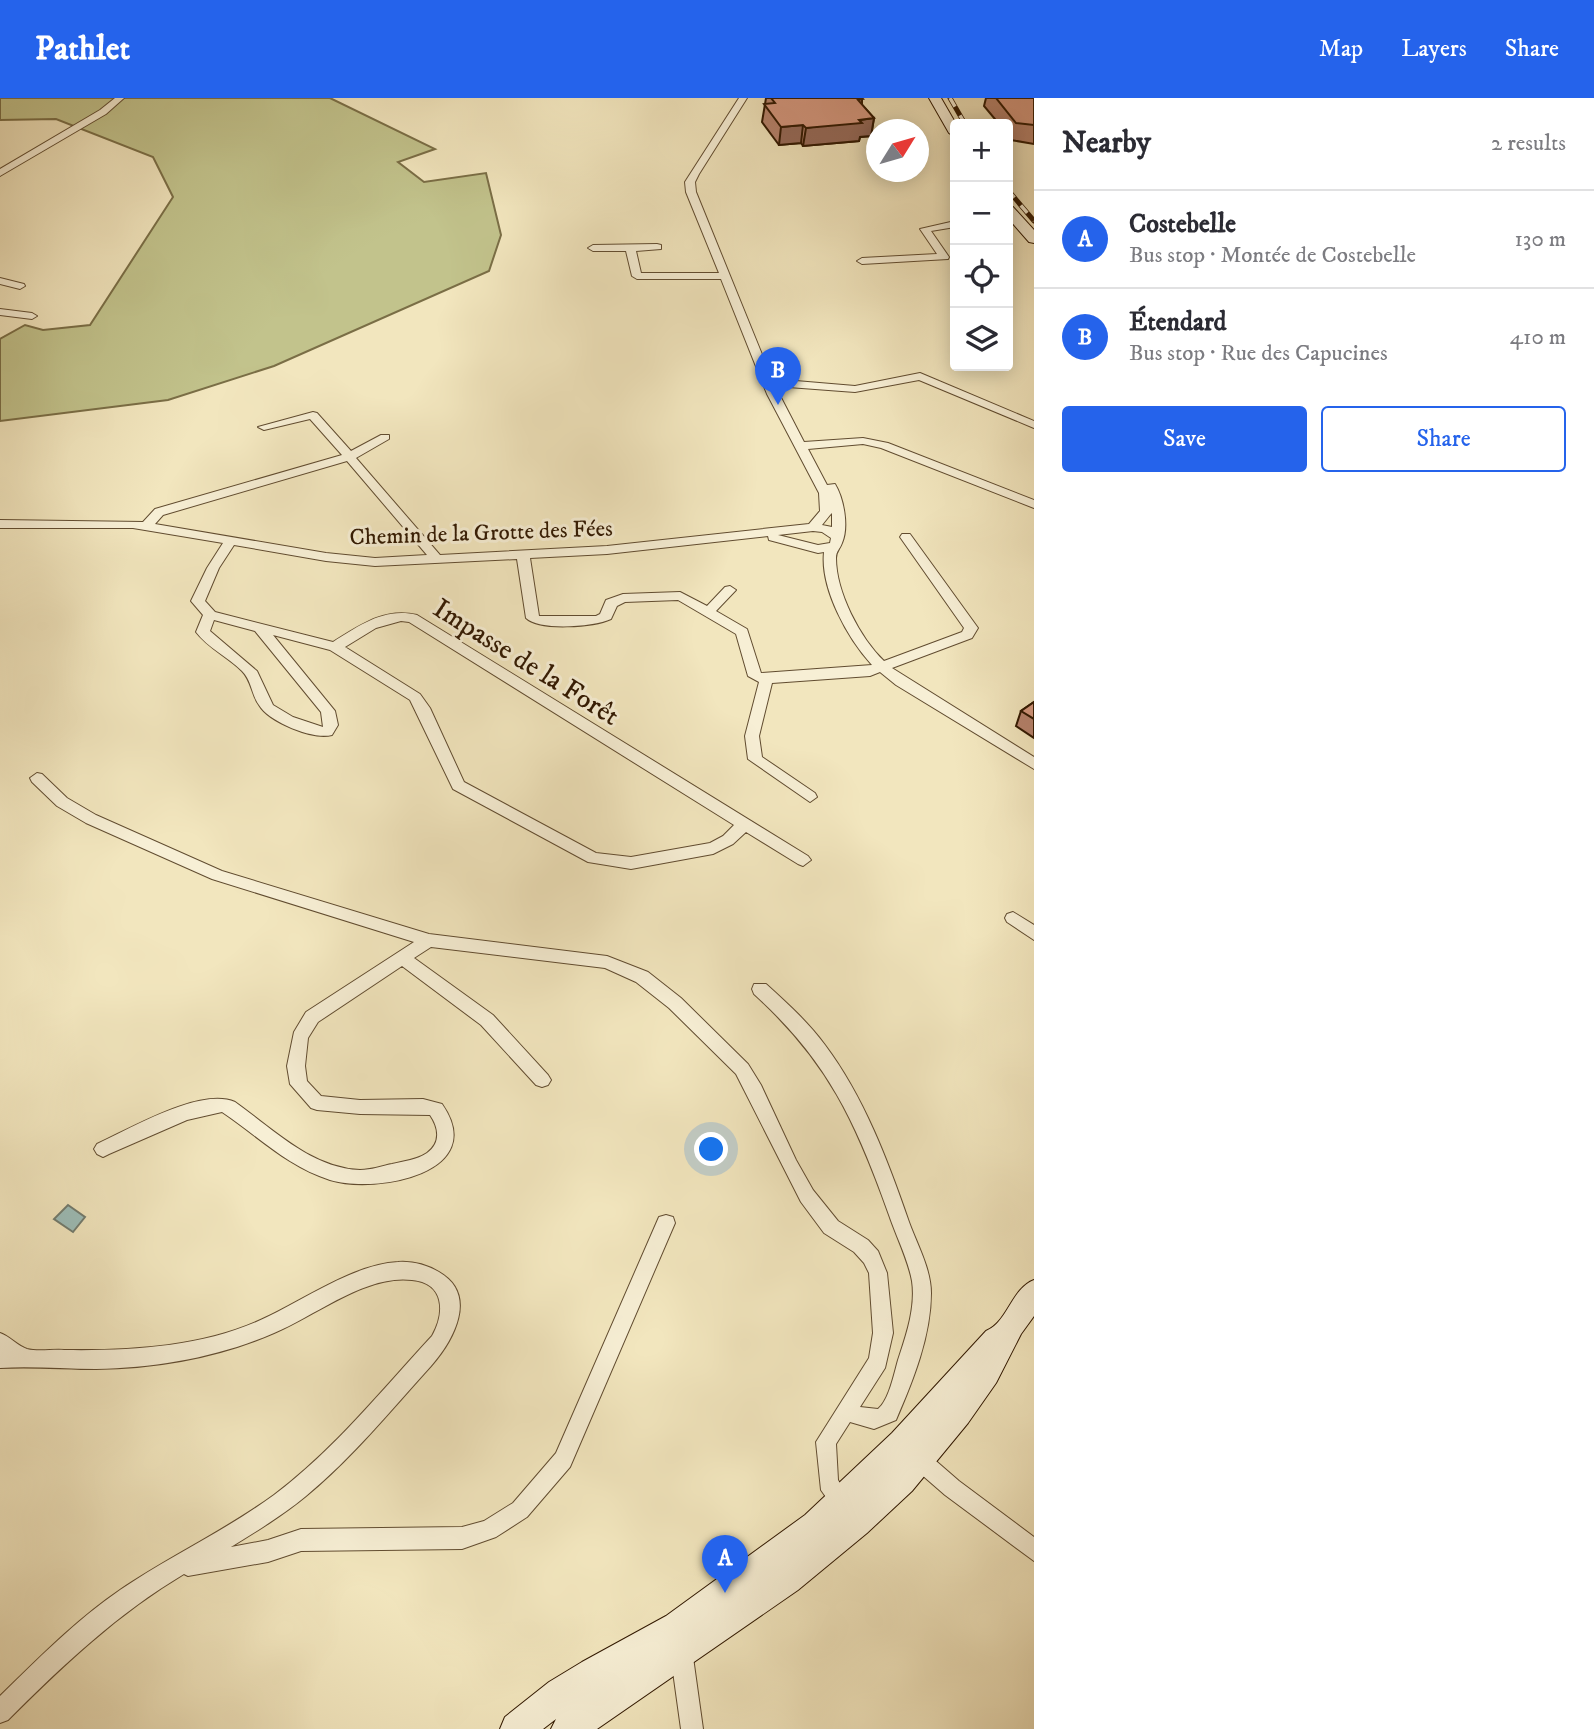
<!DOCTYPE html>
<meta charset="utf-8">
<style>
:root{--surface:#fff;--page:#f7f7f7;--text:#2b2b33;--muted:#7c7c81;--line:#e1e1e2;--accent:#2563eb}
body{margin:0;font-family:"IM FELL DW Pica",serif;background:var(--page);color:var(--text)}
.controls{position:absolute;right:21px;top:21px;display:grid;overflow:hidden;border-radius:7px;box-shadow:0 4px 18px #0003}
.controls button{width:63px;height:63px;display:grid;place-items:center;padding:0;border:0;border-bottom:2px solid var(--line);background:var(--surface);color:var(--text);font:35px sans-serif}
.compass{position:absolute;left:866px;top:21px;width:63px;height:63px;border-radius:50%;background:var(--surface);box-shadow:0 4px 18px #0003;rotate:53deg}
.you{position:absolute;left:712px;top:1052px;width:24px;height:24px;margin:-18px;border:5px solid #fff;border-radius:50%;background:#1a73e8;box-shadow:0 0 0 10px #1a73e833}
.badge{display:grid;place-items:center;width:46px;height:46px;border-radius:50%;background:var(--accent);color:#fff;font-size:23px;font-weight:700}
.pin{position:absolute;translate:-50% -58px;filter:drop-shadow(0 2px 4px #0008)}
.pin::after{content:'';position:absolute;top:37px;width:24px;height:21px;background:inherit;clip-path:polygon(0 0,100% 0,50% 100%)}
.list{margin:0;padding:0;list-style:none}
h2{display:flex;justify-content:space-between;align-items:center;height:91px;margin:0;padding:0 28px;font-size:30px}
h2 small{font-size:23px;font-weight:400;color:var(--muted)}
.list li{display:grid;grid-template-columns:46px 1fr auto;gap:21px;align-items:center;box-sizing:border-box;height:98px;padding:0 28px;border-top:2px solid var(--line)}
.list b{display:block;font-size:26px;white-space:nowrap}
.list p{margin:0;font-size:23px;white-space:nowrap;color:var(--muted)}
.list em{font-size:23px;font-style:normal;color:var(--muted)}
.actions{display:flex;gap:14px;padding:21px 28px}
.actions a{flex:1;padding:16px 0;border:2px solid var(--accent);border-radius:7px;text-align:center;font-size:24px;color:var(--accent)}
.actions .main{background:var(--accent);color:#fff}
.icon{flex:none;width:38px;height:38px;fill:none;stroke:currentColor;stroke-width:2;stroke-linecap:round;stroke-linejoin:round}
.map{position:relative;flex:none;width:1034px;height:1631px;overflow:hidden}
header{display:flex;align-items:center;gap:42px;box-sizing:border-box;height:98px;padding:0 35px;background:var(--accent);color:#fff}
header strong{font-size:33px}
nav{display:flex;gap:38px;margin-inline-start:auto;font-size:24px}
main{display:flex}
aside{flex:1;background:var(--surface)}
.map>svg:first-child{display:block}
.green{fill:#c2c38c;stroke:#7a6e46;stroke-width:2}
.water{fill:#9dbeb9;stroke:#727c6f;stroke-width:2}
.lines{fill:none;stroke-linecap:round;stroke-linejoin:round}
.minor-casing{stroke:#614c30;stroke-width:2}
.secondary-casing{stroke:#311801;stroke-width:2}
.minor{fill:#f7efd5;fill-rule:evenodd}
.secondary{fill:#f7efd5;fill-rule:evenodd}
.rail-casing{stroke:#311801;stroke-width:5}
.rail{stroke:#f7efd5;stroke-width:3.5;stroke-dasharray:10;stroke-linecap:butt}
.wall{fill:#b7836e;stroke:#311801;stroke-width:2}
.shaded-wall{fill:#956a5a;stroke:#311801;stroke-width:2}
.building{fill:#d59880;stroke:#311801;stroke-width:2}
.labels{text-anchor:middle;stroke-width:6;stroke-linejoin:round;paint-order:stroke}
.far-street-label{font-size:23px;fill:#311801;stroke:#f7efd5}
.street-label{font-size:28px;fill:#311801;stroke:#f7efd5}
</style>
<header>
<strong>Pathlet</strong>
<nav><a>Map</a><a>Layers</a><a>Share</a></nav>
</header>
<main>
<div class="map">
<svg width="1034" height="1631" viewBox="0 0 1034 1631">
<rect width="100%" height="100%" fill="#f2e6be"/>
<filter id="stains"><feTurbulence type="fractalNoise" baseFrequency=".00286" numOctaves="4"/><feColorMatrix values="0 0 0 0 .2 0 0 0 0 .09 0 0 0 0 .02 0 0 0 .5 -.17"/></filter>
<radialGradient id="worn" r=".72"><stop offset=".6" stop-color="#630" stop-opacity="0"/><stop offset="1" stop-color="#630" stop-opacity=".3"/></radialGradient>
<!-- green -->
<path class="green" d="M0,0H330L435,51L398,64L424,84L486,75L501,137L489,173L274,268L168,302L0,323V241L25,227L43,232L90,227L173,99L153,59L56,21L0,22Z"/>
<!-- water -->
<path class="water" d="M68,1107L85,1119L73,1134L54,1121Z"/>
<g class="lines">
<defs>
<path id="minor" d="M115,0H124L106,16L0,78V71L100,12Z
M739,0H747L699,76L695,84L696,94L772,281L855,288L920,275L1034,323V330L919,282L855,294L775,288L804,344L863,340L888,345L1034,402V410L881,350L863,346L808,351L827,387L835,386C844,401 849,429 842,445C840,451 836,453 836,460C836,494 860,540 884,563L962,534L964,530L900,439L902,436H910L978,530L972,540L892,570L1034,659V671L896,587L880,574L870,578L772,585L759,638L762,659L815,695L817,699L810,704L748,661L745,638L759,584L748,578L736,536L678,502L625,504L617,508L611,521C594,529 539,533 526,520L517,461L375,468L326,463L234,447L219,470L205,503L215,514L333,544C359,528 384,509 417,517L808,758L811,762L803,768L798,766L746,734L733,746L713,756L631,771L588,764L453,691L410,602L330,552L273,537L335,613L338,627L332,637C313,642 269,624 259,607C251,596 252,583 242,573C228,559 208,550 196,534L203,517L191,503L207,470L223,445L133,430H0V422L143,424L155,411L342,357L310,321L264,332L258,329L313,314L317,315L351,353L381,337H389V341L356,360L440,457L607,448L809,426L820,413L819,395L767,296L721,181H637L632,178L626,153H593L588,150L593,147L657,146L661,147V151L636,153L641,175H719L686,94L685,84ZM347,363L427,457L375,460L326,455L155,426L163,417ZM832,415V429L822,427L830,417ZM813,433L822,434L831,440L830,445L818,447L778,437ZM768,438L769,442L818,455L824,454C820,491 848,541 872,567L761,575L747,531L716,513L736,492L730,488L725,489L707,508L680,494L623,496L606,502L600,516L596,518H539L530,460L607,456ZM214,522L255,533L321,614L323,629L293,619L273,607L257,573L210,533ZM401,523L409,524L734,727L723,738L710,745L631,759L596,755L464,684L430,610L420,596L345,549L376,530Z
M955,123V129L931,133L949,159L948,161L862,166L857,163L862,160L937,156L920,131Z
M0,180L24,186L25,188L20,191L0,186Z
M0,211L32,215L37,218L32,221L0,217Z
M37,675L42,676L67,700L96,717L222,773L429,836L607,858L648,874L681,900L748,966L761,987L796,1062L813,1092L838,1123L868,1142L878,1153L887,1175L893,1235L885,1270L860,1309L878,1311C889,1302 894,1276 898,1262C906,1238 916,1209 912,1183C908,1161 896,1138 889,1117C856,1024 828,963 754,896L752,891L754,886H766C787,905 808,924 825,947C864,999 888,1063 909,1124C917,1146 931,1171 931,1195C931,1238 913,1283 896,1322L874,1331L850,1324L836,1346L838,1382L854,1408L851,1415L844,1418L837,1415L821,1392L816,1344L869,1260L873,1235L869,1175L864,1165L854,1154L824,1135L801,1104L736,976L669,910L636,884L605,870L431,849L414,860L493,917L548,977L551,982L548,987L542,989L536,987L481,927L402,868L318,924L308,940L305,968L307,983L321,998L360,1002L423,1001L442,1006C490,1075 377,1096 330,1082C288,1069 258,1038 222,1014L187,1022L109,1056L103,1059L97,1056L94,1051L97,1046C130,1031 200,989 235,1004C273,1031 311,1070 360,1072C371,1072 382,1068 392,1066C404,1063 417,1062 427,1055C441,1045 439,1030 430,1017L360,1016L317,1012L311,1010L290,986L287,968L294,934L306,914L414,844L212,781L86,725L57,708L32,684L30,680Z
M1013,814L1034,827V842L1007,824L1005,820L1007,816Z
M666,1117L673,1119L675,1125L570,1369L527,1419L496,1439L462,1451L301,1453L268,1464L188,1478L184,1476C117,1516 63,1567 8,1622L0,1625V1598C38,1561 76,1522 120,1492C170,1458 225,1433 274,1397C334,1352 381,1293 432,1238C445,1215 445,1185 412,1182C366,1176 315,1218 274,1235C219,1259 157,1270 96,1271C64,1271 32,1268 0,1270V1235C9,1238 18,1248 27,1251C38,1254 53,1251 64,1252C131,1253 206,1249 267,1219C305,1201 355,1166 398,1164C412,1163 427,1167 439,1174C479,1197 453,1243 431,1268C390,1313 352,1360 306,1398C283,1417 257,1433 231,1449L268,1442L301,1431L462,1429L484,1423L513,1405L556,1355L659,1119Z
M914,1347L921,1350L959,1383L1034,1439V1463L945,1397L907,1364L904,1357L907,1350Z
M681,1541L689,1544L692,1552L703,1631H681L670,1552L673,1544Z"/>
<path id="secondary" d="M929,0H941L956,26L955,39L949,35Z
M1008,108L1013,109L1034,132V145L1029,144L1008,120Z
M1034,1182V1218L1021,1236L996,1285L968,1325L912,1393L867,1435L798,1492L597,1631H551L556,1621L543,1631H500L505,1619L549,1584L582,1564L666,1518L805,1417L892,1335L986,1233C1008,1224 1011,1191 1034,1182Z"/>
</defs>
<!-- minor casing -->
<use href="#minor" class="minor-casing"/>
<!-- secondary casing -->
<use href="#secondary" class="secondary-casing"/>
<!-- minor -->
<use href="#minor" class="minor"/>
<!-- secondary -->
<use href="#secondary" class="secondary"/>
<defs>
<path id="rail" d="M950,0L965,26
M1008,92L1034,123"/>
</defs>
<!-- rail casing -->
<use href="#rail" class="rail-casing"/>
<!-- rail -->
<use href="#rail" class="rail"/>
</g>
<!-- wall -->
<path class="wall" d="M766,0H862V7L874,20L871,38L860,39L859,43L803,48L801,45L779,47L762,24Z
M986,0H1034V46L1011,42L1008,38V26H999L984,8Z
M1034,604V640L1016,628L1021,613Z"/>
<!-- shaded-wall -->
<path class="shaded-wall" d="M874,20L871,38L860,39L859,43L803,48L806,30Z
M803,27L801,45L779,47L781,29Z"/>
<!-- building -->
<path class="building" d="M771,0H862L863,1L858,2L874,20L859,22L862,25L806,30L803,27L781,29L764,6L775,5Z
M996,0H1034V27L1016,25Z
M1034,604V621L1021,613Z"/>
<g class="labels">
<!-- far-street labels -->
<g class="far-street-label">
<text transform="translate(481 434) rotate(-2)" y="8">Chemin de la Grotte des Fées</text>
</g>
<!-- street labels -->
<g class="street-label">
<text transform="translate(527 563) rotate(32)" y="10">Impasse de la Forêt</text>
</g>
</g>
<rect width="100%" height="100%" filter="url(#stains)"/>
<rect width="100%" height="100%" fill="url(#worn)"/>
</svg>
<div class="controls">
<button>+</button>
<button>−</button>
<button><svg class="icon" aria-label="locate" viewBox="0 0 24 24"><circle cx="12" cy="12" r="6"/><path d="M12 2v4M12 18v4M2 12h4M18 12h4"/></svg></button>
<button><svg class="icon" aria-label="layers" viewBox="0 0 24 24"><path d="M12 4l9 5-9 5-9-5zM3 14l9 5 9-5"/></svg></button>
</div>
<svg class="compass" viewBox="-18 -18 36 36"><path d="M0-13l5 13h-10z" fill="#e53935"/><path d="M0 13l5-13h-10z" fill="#7c7c81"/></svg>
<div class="you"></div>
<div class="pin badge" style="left:725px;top:1495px">A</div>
<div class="pin badge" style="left:778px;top:307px">B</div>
</div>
<aside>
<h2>Nearby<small>2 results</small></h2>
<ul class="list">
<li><span class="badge">A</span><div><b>Costebelle</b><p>Bus stop · Montée de Costebelle</p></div><em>130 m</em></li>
<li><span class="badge">B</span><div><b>Étendard</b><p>Bus stop · Rue des Capucines</p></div><em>410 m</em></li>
</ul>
<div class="actions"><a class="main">Save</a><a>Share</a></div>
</aside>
</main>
